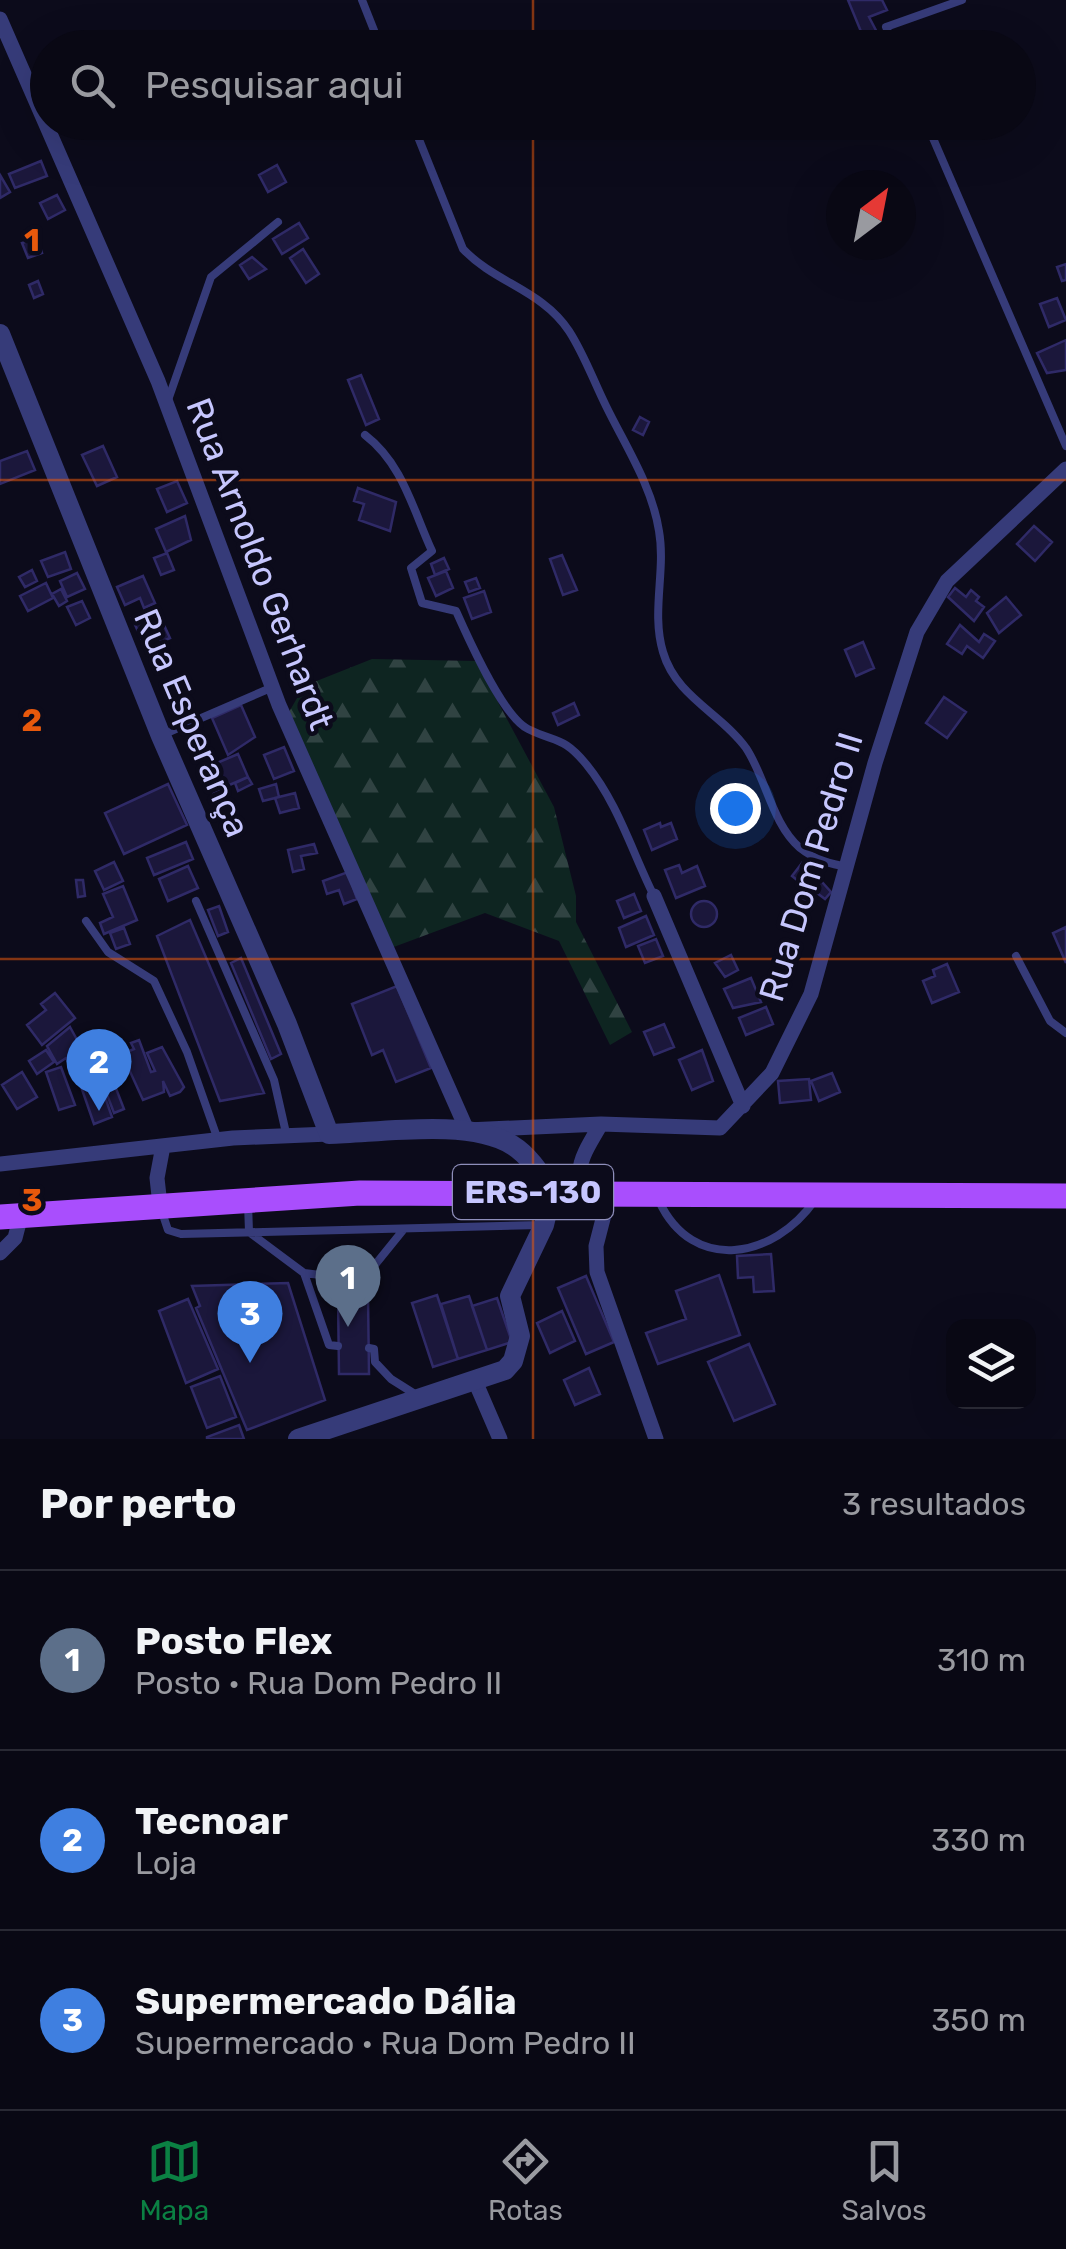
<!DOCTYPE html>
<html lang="pt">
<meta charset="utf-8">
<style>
:root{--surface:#090814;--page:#12111d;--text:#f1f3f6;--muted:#999aa0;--line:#292934;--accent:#0b8043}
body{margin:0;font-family:Rubik,sans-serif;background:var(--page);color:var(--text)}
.controls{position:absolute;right:30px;bottom:30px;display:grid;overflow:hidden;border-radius:20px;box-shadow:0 10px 40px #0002}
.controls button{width:90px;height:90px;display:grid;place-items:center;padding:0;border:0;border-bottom:2px solid var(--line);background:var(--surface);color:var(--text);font:50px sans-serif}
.compass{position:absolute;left:826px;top:170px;width:90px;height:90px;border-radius:50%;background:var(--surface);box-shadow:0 10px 40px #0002;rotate:32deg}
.you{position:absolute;left:735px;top:808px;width:35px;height:35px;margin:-25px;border:8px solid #fff;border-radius:50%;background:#1a73e8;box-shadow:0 0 0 15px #1a73e833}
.badge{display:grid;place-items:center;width:65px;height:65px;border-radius:50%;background:var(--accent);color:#fff;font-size:32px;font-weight:700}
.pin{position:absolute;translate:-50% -82px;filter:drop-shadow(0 2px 5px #0008)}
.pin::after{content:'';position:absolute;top:52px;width:35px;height:30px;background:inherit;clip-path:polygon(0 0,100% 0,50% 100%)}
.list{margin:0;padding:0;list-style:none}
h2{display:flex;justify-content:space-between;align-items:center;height:130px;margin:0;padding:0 40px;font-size:42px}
h2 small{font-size:32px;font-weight:400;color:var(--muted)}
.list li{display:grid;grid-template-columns:65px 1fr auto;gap:30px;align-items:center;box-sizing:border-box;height:180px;padding:0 40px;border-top:2px solid var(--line)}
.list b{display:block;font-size:38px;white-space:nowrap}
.list p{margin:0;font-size:32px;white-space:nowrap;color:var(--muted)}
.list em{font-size:32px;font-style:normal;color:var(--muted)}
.icon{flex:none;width:55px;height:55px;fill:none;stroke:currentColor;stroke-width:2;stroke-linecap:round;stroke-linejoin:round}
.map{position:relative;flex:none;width:1066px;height:1439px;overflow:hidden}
.search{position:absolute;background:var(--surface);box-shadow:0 10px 40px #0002;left:30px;right:30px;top:30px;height:110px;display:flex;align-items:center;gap:25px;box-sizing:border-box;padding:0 35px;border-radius:55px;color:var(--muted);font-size:38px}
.sheet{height:670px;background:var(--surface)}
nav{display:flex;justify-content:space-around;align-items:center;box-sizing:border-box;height:140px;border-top:2px solid var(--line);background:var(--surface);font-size:28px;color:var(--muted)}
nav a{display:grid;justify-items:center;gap:5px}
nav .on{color:var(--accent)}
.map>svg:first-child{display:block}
.forest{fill:url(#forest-firs)}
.building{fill:#1b173b;stroke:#2f2a67;stroke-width:2.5}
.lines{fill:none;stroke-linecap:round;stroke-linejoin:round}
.service{stroke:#363b79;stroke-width:8}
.minor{stroke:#363b79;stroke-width:15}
.tertiary{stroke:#363b79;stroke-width:20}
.primary{stroke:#a94efd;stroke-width:25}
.grid{fill:none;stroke:#e8590c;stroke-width:2.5;stroke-opacity:0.55}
.labels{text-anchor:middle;stroke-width:9;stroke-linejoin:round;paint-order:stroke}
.shield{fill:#0c0b1b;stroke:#8e8eba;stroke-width:2.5}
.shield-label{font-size:32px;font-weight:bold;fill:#c6c6fe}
.street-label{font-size:35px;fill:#c6c6fe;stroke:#0c0b1b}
.grid-label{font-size:32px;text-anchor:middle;font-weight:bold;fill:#e8590c;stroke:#0c0b1b;stroke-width:9;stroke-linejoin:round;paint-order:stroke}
</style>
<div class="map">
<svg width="1066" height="1439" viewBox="0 0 1066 1439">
<defs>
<pattern id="forest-firs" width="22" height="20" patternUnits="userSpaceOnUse" patternTransform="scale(2.5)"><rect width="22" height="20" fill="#0e2521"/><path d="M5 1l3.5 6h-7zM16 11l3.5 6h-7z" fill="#304342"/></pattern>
</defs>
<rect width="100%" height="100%" fill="#0c0b1b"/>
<!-- forest -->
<path class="forest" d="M372,659L476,661L554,807L576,896V922L632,1032L610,1045L559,941L485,913L391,948L289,712L304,686Z"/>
<!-- building -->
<path class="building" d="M848,0H882L887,10L869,17L881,40L867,46Z
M41,161L47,176L15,188L9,174Z
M277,165L286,182L268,192L259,175Z
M0,175L10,192L0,198Z
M57,195L65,210L48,219L40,203Z
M299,223L308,238L282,254L273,239Z
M37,238L42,253L28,258L22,243Z
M303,249L319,274L306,283L290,258Z
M252,257L266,269L249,279L240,265Z
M1066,264V280L1062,281L1057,267Z
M38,281L43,294L34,298L29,285Z
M1057,298L1066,320L1049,327L1040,304Z
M1066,340V370L1047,373L1037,353Z
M361,375L379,419L366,425L348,380Z
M640,417L649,422L643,435L633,430Z
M103,446L117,477L97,486L82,455Z
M27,451L35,470L0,484V461Z
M177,481L187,503L167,512L157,489Z
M358,488L396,502L390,531L359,520L364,504L354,501Z
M185,516L191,540L166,552L156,529Z
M1034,526L1052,542L1035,561L1017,544Z
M65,552L71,569L48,577L41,561Z
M167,553L174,570L161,575L154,558Z
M562,555L577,590L563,595L550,559Z
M444,558L449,569L435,575L431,564Z
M32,570L37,581L25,587L19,577Z
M446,571L453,588L436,596L428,578Z
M77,573L85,589L67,597L60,581Z
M143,576L155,603L144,608L140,598L125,605L117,587Z
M476,578L480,588L469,592L465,582Z
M46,583L53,598L28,611L20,596Z
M955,588L966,597L971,590L979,597L976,601L984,607L974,621L948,597Z
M61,589L67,601L59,606L52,594Z
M484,591L491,612L472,619L464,598Z
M1006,597L1021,615L999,633L987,613Z
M82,601L90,618L76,625L67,607Z
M144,612L147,617L158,612L170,638L161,642L156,631L141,638L132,618Z
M960,625L979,642L984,634L995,641L983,658L967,646L962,654L947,644Z
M863,642L874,668L856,676L845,650Z
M944,697L966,712L947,738L926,723Z
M574,703L579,715L558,725L553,713Z
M241,705L255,737L228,755L212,718Z
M284,747L294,771L274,779L264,755Z
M238,754L248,777L213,792L203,769Z
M248,777L252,784L238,791L235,783Z
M168,784L187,825L124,854L105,813Z
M276,784L279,797L263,801L259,789Z
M295,793L299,808L280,813L275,798Z
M660,823L661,827L671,823L677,839L652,850L644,830Z
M186,842L193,859L154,875L147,858Z
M314,844L317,853L301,856L304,869L293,872L288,850Z
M114,862L123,881L104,890L95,871Z
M802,863L812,871L802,884L792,876Z
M679,865L682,873L697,866L705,886L676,898L665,870Z
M188,866L198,888L168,901L159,879Z
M348,872L357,899L344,904L339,890L327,894L323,881Z
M813,872L831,892L825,899L817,893L805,909L792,898Z
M76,880H83L85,896L78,897Z
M123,886L137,920L104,934L100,923L113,917L103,894Z
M634,894L641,911L624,918L617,901Z
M691 914a13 13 0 1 1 26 0a13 13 0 1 1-26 0Z
M219,906L228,932L218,936L208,910Z
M646,916L654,935L626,947L619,928Z
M190,920L264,1093L220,1101L157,936Z
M1066,927V963L1053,933Z
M124,928L130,944L116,949L110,933Z
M656,939L663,956L645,963L638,946Z
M731,955L738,970L725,977L715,963Z
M241,958L281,1054L271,1059L231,963Z
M947,964L959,992L932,1003L923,981L935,976L933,970Z
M751,978L761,1002L733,1008L724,989Z
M397,986L431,1068L396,1082L383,1050L372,1055L352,1004Z
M55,993L75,1018L42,1045L27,1025L46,1010L41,1004Z
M766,1007L773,1024L746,1035L739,1018Z
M664,1024L674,1047L654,1055L644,1032Z
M70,1027L86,1056L70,1066L66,1058L57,1064L47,1046Z
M139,1040L151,1072L155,1071L147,1053L162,1047L184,1087L180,1092L170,1096L163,1081L164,1092L143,1100L122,1054L134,1049L131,1043Z
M46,1050L54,1062L37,1074L29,1061Z
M702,1050L713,1081L692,1090L679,1060Z
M93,1063L112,1117L94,1124L75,1069Z
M61,1067L75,1105L59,1110L46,1072Z
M108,1068L124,1109L114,1113L98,1071Z
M22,1072L37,1097L17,1109L2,1085Z
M832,1073L840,1092L819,1101L811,1081Z
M809,1079L811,1100L780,1103L778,1081Z
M771,1254L774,1291L754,1292L753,1277L738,1278L737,1256Z
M719,1275L740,1335L658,1364L646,1333L686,1319L676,1291Z
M586,1276L614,1342L586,1354L558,1288Z
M288,1283L325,1400L247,1430L196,1308L200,1306L192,1286Z
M338,1295H368L369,1374H339Z
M437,1295L458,1359L433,1367L412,1303Z
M469,1296L487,1350L458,1359L441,1304Z
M497,1298L512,1342L487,1350L472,1306Z
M188,1299L218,1369L186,1383L159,1311Z
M562,1311L575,1341L550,1353L537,1323Z
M749,1344L775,1404L734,1421L708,1362Z
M589,1368L600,1394L575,1405L564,1380Z
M220,1376L236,1417L207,1428L191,1387Z
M239,1425L244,1439H207V1437Z"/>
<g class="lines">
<!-- service -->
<path class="service" d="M362,0L381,48
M895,48L886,27L962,0
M412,122L463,249C495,283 542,290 569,331C584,354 594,382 606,406C626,447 652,486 659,531C666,571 651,612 663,652C676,697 721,713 746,748C766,778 772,824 800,848C815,860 830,864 849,867
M926,122L1066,446
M167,403L211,277L278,222
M365,435C403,464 413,510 432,551L411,568L422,603L456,611C468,638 503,717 528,729C556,743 563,736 586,764C618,803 632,852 654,896
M162,735L273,687
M196,901L274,1080L286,1133
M86,921L108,952L154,981L187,1052L218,1140
M1016,956L1050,1021L1066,1033
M659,1201C693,1274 774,1259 815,1200
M248,1203L249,1232L304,1273L329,1345L338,1346
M161,1209L168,1230L181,1234L541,1225
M304,1273L337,1277L370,1271L404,1229
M369,1348L374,1349L375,1362L391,1379L418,1396"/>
<!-- minor -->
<path class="minor" d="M0,19L158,381L279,705L467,1130L601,1124L720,1128L772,1073L811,994L875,763L917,632L947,581L1066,469
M654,896L743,1106
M601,1124C576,1166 569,1176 604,1215L596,1246L597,1272L656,1439
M0,1164L233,1138L329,1134
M160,1205L157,1178L163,1146
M0,1253L15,1238L21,1215
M475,1381L500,1439"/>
<!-- tertiary -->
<path class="tertiary" d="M0,334L161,736L287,1024L329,1134C379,1133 469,1118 512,1145C530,1156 541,1175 552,1192L544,1225L510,1296L520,1336L513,1361L505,1370L298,1439"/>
<!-- primary -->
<path class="primary" d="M0,1217L360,1193L1066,1196"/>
</g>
<!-- grid -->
<path class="grid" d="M533,0V48M533,122V1439M0,480H1066M0,959H1066"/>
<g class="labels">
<!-- shield labels -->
<rect class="shield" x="453" y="1165" width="160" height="54" rx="8"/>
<g class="shield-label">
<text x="533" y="1203">ERS-130</text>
</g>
<!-- street labels -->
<g class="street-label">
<text transform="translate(260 564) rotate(69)" y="12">Rua Arnoldo Gerhardt</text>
<text transform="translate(192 723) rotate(67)" y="12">Rua Esperança</text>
<text transform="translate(811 867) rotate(-73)" y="12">Rua Dom Pedro II</text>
</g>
</g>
<g class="grid-label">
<text x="32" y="251">1</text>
<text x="32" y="731">2</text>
<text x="32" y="1211">3</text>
</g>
</svg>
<div class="controls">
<button><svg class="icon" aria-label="layers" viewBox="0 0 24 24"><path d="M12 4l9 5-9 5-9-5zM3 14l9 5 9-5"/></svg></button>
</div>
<svg class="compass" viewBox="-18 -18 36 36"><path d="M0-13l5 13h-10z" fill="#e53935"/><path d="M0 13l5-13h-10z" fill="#999aa0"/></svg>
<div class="you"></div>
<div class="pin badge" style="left:348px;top:1327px;background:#5c6f8a">1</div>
<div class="pin badge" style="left:99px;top:1111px;background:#3f7fe0">2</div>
<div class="pin badge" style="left:250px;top:1363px;background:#3f7fe0">3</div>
<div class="search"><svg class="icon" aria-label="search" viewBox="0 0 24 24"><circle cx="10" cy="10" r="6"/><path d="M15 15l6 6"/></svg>Pesquisar aqui</div>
</div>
<section class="sheet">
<h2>Por perto<small>3 resultados</small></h2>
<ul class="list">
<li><span class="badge" style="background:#5c6f8a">1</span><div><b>Posto Flex</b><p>Posto · Rua Dom Pedro II</p></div><em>310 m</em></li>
<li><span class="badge" style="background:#3f7fe0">2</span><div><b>Tecnoar</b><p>Loja</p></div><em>330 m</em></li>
<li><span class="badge" style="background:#3f7fe0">3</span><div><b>Supermercado Dália</b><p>Supermercado · Rua Dom Pedro II</p></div><em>350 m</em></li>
</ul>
</section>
<nav>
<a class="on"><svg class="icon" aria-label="map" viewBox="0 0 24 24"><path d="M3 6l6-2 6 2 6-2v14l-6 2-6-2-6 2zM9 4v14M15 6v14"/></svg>Mapa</a>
<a><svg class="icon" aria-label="directions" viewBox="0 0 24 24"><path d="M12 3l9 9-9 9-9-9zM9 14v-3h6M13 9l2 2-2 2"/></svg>Rotas</a>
<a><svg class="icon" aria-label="saved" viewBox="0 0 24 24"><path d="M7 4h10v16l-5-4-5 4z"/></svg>Salvos</a>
</nav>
